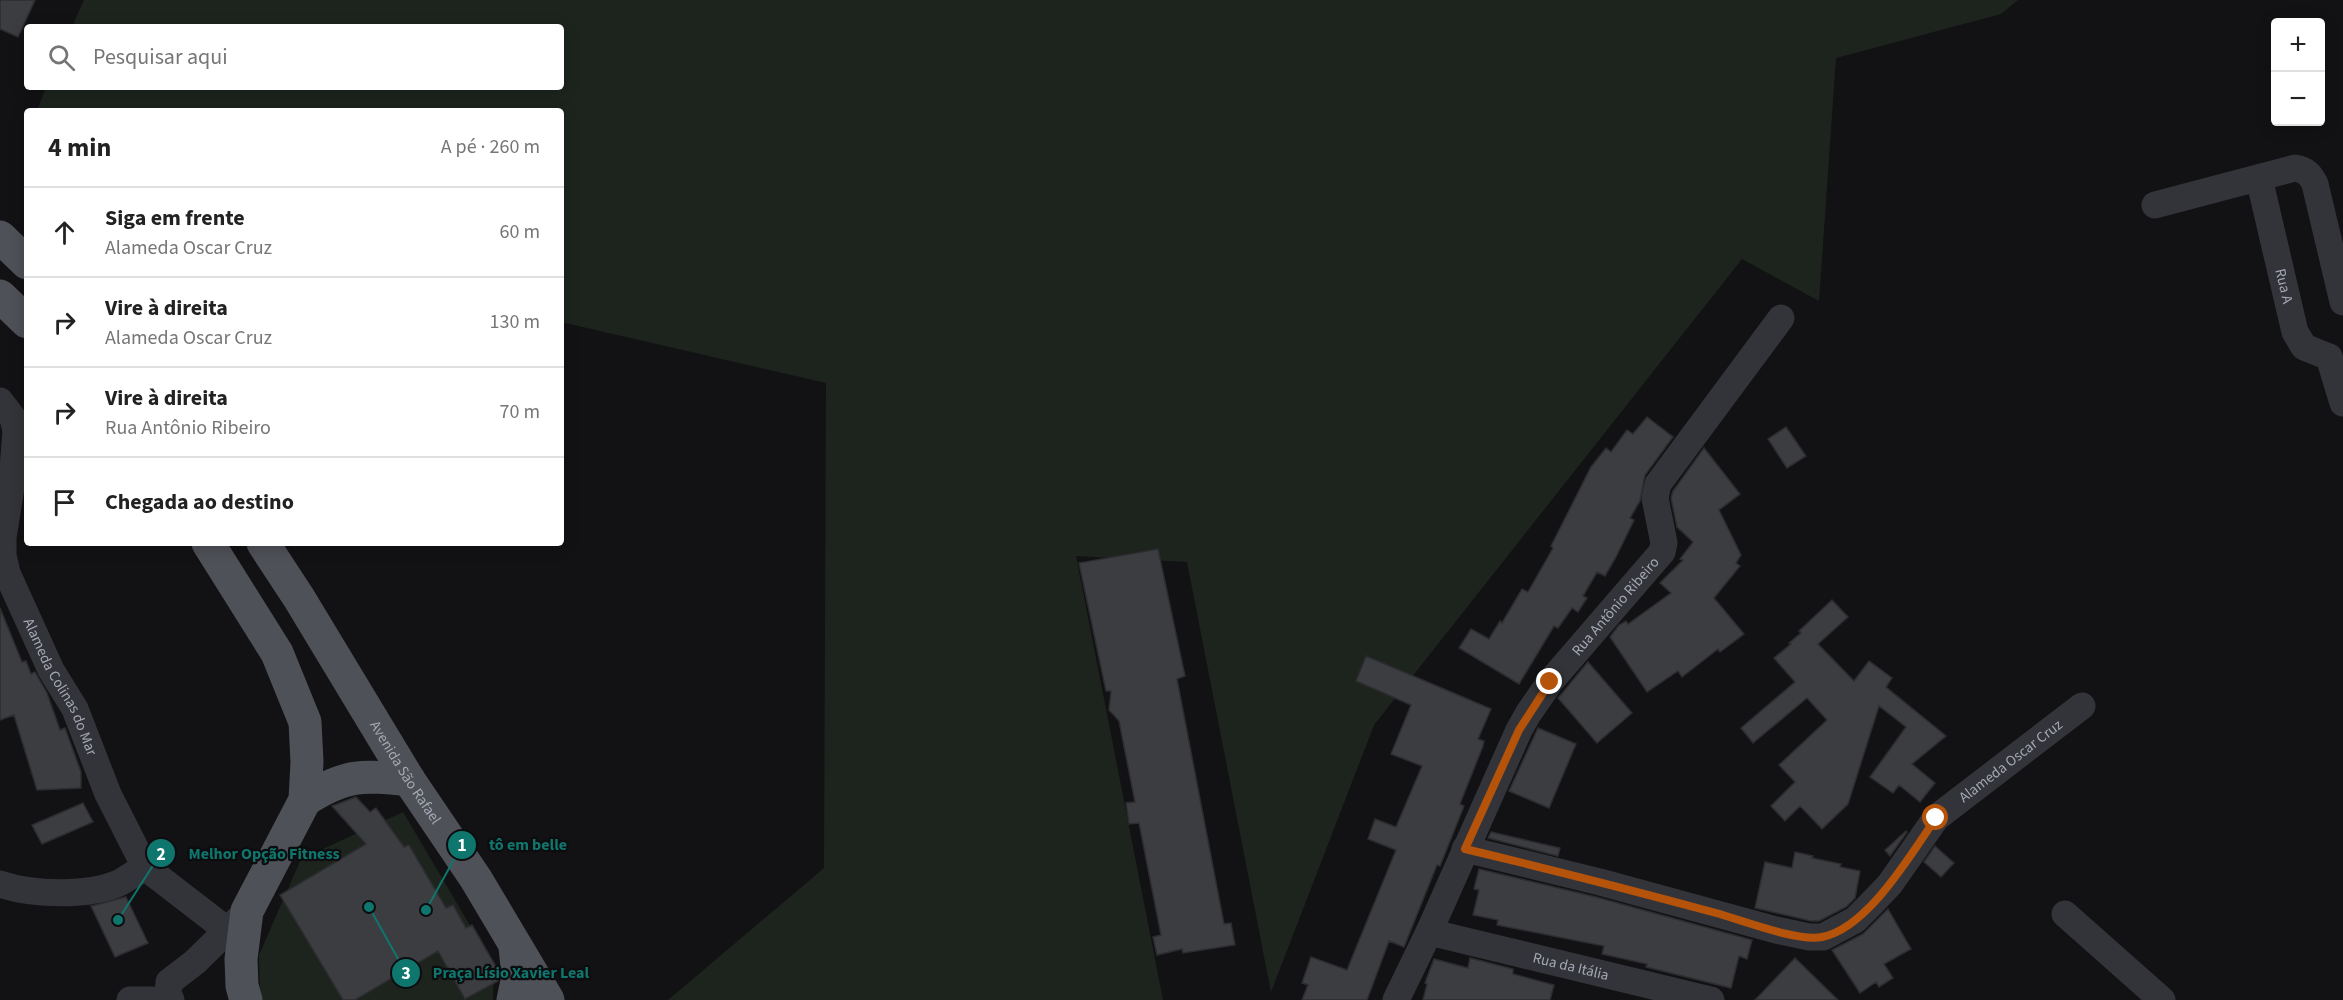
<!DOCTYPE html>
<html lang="pt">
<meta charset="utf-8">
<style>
:root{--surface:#fff;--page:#f6f6f6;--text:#222;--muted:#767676;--line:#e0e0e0}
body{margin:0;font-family:"Source Sans 3",sans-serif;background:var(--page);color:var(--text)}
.controls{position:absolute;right:18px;top:18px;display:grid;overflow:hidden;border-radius:6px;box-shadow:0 3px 15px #0003}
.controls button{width:54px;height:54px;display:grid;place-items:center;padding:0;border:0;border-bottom:2px solid var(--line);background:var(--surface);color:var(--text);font:30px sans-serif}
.stop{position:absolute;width:18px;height:18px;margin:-14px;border:4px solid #b45309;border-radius:50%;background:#fff}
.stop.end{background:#b45309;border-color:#fff;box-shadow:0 2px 6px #0008}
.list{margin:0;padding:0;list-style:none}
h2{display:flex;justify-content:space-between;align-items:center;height:78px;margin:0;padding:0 24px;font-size:26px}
h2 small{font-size:20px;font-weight:400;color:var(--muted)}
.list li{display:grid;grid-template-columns:39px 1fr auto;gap:18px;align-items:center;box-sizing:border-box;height:90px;padding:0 24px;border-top:2px solid var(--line)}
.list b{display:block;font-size:22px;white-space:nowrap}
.list p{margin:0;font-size:20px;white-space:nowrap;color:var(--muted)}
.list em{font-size:20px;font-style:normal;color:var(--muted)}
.icon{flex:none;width:33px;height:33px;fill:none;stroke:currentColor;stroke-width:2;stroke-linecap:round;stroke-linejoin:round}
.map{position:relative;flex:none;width:2343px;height:1000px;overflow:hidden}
.search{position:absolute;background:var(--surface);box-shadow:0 3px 15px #0003;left:24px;top:24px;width:540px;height:66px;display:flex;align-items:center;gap:15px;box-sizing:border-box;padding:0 21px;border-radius:6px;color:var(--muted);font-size:22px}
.panel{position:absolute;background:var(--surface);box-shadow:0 3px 15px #0003;left:24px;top:108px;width:540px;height:438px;border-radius:6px}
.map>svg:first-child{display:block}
.green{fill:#1d241e}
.building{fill:#3c3d41;stroke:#2d2c30;stroke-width:1.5}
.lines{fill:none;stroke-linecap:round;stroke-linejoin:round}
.minor{stroke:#333439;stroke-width:27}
.major{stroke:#4f5158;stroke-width:33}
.route{stroke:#b45309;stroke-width:8}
.labels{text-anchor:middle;stroke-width:4.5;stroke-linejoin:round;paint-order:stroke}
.street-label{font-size:15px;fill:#a4a8b4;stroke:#0d0d0f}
.leader{fill:none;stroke:#0f766e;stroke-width:2}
.callout-dot{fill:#0f766e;stroke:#0d0d0f;stroke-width:2}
.mark-label{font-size:18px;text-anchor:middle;font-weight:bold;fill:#fff}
.callout-label{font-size:16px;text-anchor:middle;font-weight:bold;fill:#0f766e;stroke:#0d0d0f;stroke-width:4.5;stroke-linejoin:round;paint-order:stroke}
</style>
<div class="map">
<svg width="2343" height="1000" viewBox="0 0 2343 1000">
<rect width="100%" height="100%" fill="#121214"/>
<!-- green -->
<path class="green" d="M84,0H2018L2001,14L1836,58L1819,301L1742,259L1374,725L1271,992L1187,562L1076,556L1163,1000H668L824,868L826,383L561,322V111H37L46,87H561V27H72Z
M403,812L494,966L493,1000H260L259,955L301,859Z"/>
<!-- building -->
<path class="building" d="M0,0H35L18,37L0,29Z
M1647,417L1673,437L1645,475L1640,501L1630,518L1634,520L1616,557L1605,576L1597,572L1583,596L1587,598L1578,612L1572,608L1558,628L1554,626L1519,684L1459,648L1471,629L1489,639L1500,621L1502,623L1522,589L1528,592L1553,548L1551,546L1591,467L1606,448L1611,452L1627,430L1633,434Z
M1786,427L1806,456L1787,468L1768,439Z
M1704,448L1740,494L1719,510L1741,555L1736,563L1740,566L1714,598L1744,634L1720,652L1718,649L1682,677L1678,671L1647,692L1610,637L1619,625L1626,621L1628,624L1671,593L1660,583L1683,560L1680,559L1693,542L1677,527L1671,498L1673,491Z
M1158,549L1185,676L1177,679L1224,924L1231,923L1235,945L1183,953L1182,949L1157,955L1153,937L1161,935L1139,823L1129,824L1126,803L1135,802L1119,721L1109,710L1111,691H1106L1079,563Z
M1832,600L1848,617L1818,644L1854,681L1869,661L1892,678L1886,687L1946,736L1912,764L1935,783L1920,802L1899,785L1893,793L1870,777L1906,727L1879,706L1848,804L1822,829L1800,806L1785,821L1771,806L1795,782L1779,765L1827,720L1807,698L1753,743L1741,728L1795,682L1774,658L1791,644L1789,643L1801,633L1799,631Z
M0,608L22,662L26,661L31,674L35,672L47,693L60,730L65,728L81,772V788L37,790L14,715L0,720Z
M1366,656L1491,709L1478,739L1484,741L1483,746L1460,804L1464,806L1440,866L1437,865L1404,947L1389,941L1367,1000H1302L1308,985L1302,983L1311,957L1347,970L1396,850L1368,839L1375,819L1396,827L1422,766L1391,754L1411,705L1356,681Z
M1588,662L1632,713L1597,743L1558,698Z
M1538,728L1576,744L1549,808L1509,791Z
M356,797L370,812L376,808L404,847L409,845L446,908L453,905L466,928L472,925L499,972L498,981L465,999L438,951L355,1000H343L280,895L366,844L332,806Z
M83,803L93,822L42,844L32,825Z
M1906,831L1907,832L1890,856L1885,850Z
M1491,832L1560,848L1558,856L1488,838Z
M1935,846L1954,863L1941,877L1924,862Z
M1795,852L1813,856L1812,858L1841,864L1840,867L1860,871L1855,898L1846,907L1819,921H1811L1755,908L1765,862L1792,868Z
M1479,869L1596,897L1752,940L1747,959L1739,956L1731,988L1646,967L1647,964L1602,954L1604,946L1497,925L1498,920L1473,915L1479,890L1474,889Z
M126,897L148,943L115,957L91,906Z
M1888,909L1911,949L1884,964L1893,978L1879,987L1876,982L1860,993L1832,950L1863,934Z
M1470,958L1513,969V974L1554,985L1550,1000H1423L1427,984L1425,983L1434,959L1468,968Z
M1795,958L1838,1000H1755Z"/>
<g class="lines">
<!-- minor -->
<g class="minor">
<path id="s1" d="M2259,178L2295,332L2304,347L2329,357"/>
<path d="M2155,205L2295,168C2306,170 2310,174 2315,184L2343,302"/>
<path d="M2329,357L2343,403"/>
<path id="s2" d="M0,401L13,418L16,431L12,481L3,538V555L7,573L51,670L75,709L108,794L145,867L228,931"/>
<path id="s3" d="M1465,849L1600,882L1776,930L1809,937H1823L1855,920L1870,905L1890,884L1936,818L2082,706"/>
<path d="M0,884C32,895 90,897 121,882C129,877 137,872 145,867"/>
<path d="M2065,914L2162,1000"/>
<path id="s4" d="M1429,932L1711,1000"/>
<path d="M130,1000H152"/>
<path d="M171,1000L168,994L169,982L195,962L240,918"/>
<path id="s5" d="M1396,1000L1429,932L1519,730L1528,714L1550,682L1662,552L1664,543L1655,498L1658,484L1781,318"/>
</g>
<!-- major -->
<g class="major">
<path d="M0,237L27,263"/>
<path d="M0,296L27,322"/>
<path d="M208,543L277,653L305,722L307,762L305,800L247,911L241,959L242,986L246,1000"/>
<path id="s6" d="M263,543L299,598L409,780L476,879L548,1000"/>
<path d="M305,800C346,774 361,775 409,780"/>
<path d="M513,1000L518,976L515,947"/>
</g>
</g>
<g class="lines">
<!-- route -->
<path class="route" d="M1550,682L1519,730L1465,849C1549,869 1632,890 1716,913C1742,920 1797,942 1822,937C1868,928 1911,854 1936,818"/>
</g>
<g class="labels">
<!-- street labels -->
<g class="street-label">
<text dy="5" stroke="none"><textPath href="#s1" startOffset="111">Rua A</textPath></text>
<text dy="5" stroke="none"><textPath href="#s5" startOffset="454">Rua Antônio Ribeiro</textPath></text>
<text dy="5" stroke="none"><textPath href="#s2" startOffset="304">Alameda Colinas do Mar</textPath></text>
<text dy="5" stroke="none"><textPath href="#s3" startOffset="630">Alameda Oscar Cruz</textPath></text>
<text dy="5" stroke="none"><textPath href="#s6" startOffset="270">Avenida São Rafael</textPath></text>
<text dy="5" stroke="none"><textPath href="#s4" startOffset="146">Rua da Itália</textPath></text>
</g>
</g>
<!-- callouts -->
<path class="leader" d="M426 910L462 845M118 920L161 853M369 907L406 973"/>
<g class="callout-dot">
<circle cx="426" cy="910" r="6"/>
<circle cx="118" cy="920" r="6"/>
<circle cx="369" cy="907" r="6"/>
<circle cx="462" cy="845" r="15"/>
<circle cx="161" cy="853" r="15"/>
<circle cx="406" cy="973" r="15"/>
</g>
<g class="mark-label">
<text x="462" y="851">1</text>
<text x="161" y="860">2</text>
<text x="406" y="979">3</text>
</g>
<g class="callout-label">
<text x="528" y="850">tô em belle</text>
<text x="264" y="859">Melhor Opção Fitness</text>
<text x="511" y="978">Praça Lísio Xavier Leal</text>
</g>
</svg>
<div class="controls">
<button>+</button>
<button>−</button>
</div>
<div class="stop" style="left:1936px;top:818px"></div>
<div class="stop end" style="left:1550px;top:682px"></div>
<div class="search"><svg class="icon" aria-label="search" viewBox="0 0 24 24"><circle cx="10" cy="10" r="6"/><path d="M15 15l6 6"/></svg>Pesquisar aqui</div>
<section class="panel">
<h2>4 min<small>A pé · 260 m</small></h2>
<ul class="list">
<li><svg class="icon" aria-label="ahead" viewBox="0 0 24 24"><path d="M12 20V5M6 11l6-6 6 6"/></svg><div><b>Siga em frente</b><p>Alameda Oscar Cruz</p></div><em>60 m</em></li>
<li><svg class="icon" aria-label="right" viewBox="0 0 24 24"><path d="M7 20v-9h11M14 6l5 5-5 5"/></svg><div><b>Vire à direita</b><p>Alameda Oscar Cruz</p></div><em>130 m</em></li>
<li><svg class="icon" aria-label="right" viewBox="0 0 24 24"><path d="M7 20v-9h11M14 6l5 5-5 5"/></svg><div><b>Vire à direita</b><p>Rua Antônio Ribeiro</p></div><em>70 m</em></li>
<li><svg class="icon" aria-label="arrive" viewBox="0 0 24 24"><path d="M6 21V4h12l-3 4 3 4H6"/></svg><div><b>Chegada ao destino</b></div></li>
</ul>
</section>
</div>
